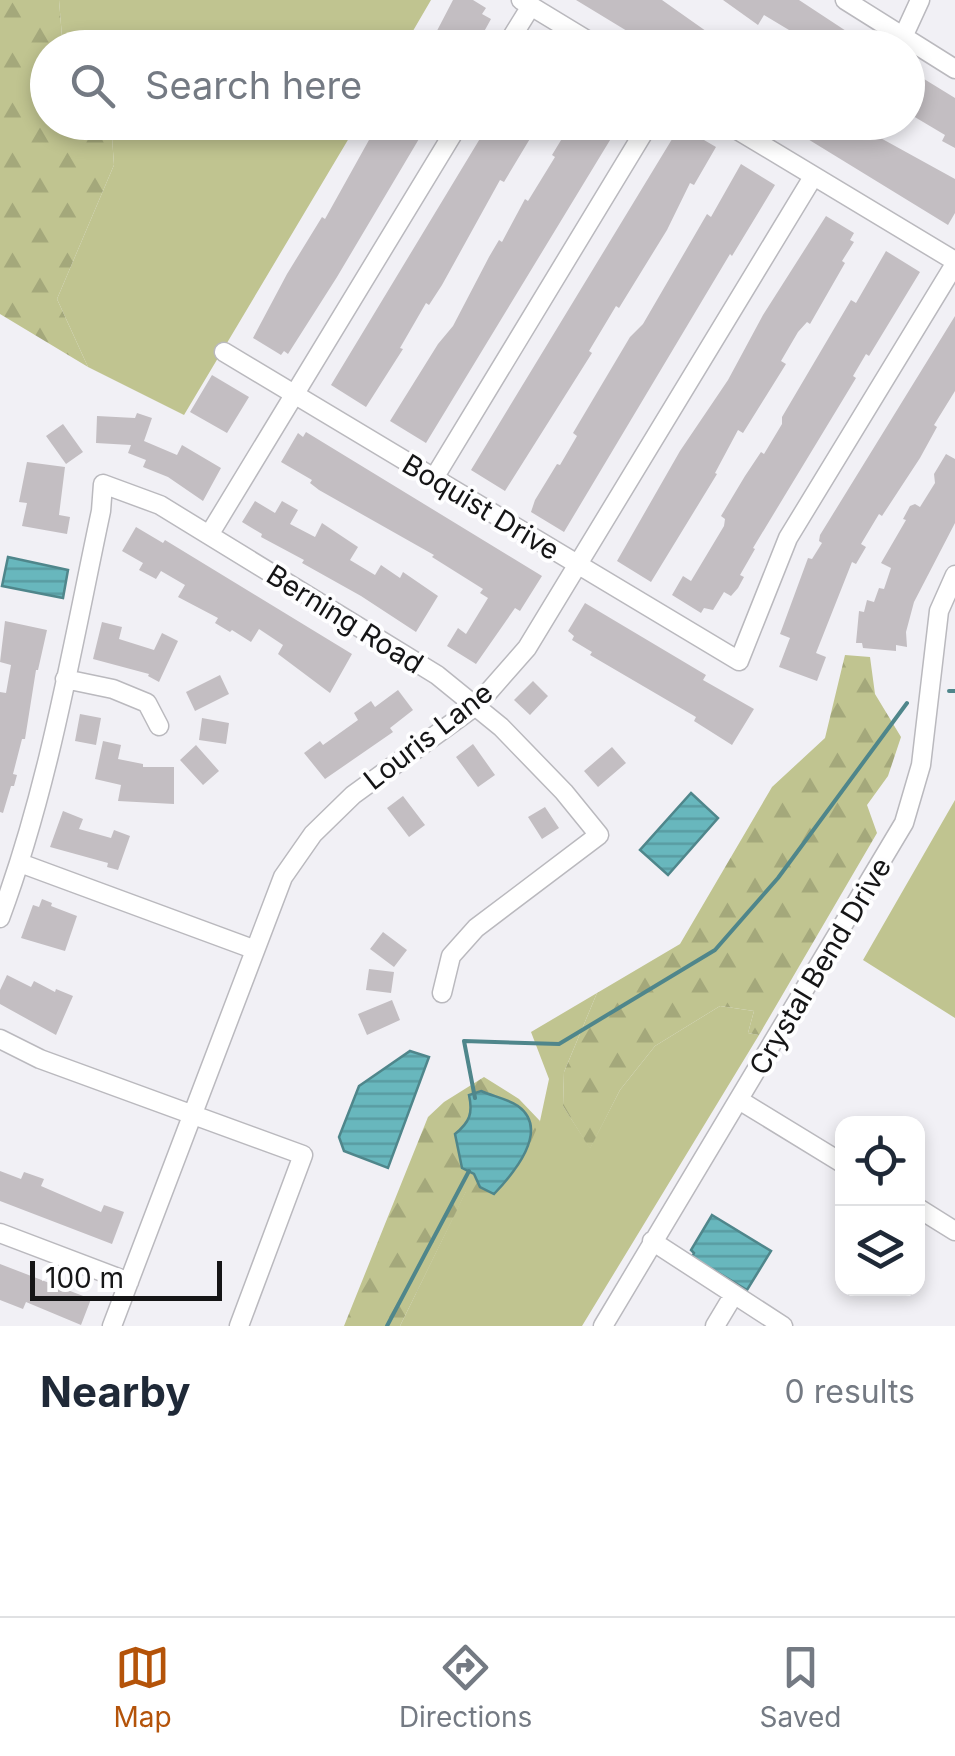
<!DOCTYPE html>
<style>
:root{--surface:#fff;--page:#f2f2f3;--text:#1f2937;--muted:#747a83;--line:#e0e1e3;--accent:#b45309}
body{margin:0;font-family:Inter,sans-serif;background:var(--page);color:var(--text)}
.controls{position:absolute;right:30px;bottom:30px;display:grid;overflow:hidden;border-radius:20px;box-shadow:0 5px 15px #0003}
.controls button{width:90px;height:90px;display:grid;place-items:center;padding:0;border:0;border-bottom:2px solid var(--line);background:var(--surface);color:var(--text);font:50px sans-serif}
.scale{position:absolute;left:30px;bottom:25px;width:192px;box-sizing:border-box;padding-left:10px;border:5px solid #151516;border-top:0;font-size:28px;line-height:35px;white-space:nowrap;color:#151516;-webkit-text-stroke:8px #fefeff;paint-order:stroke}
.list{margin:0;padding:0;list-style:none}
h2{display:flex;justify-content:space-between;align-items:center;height:130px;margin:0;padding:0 40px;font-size:42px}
h2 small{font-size:32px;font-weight:400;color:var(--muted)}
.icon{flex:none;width:55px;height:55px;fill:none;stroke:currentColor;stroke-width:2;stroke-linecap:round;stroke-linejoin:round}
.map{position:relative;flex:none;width:955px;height:1326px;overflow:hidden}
.search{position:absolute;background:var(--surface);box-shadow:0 5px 15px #0003;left:30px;right:30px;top:30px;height:110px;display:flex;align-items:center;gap:25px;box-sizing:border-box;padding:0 35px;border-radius:55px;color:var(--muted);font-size:38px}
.sheet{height:290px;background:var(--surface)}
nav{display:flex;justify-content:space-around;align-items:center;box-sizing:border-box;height:140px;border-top:2px solid var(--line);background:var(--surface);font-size:28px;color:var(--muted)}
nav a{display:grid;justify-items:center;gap:5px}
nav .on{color:var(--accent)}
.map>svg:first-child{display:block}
.green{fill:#c0c490}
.forest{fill:url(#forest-firs)}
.water{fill:url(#water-rules);stroke:#4f868b;stroke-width:2.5}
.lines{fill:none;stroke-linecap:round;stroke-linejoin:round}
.stream{stroke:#4f868b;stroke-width:4}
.building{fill:#c3bec2}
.minor-casing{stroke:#bab9be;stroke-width:21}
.minor{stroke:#fff;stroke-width:18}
.labels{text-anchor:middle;stroke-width:8;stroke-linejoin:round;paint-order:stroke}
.street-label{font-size:28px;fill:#151516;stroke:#fefeff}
</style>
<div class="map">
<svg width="955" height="1326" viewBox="0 0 955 1326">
<defs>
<pattern id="forest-firs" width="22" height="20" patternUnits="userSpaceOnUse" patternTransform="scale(2.5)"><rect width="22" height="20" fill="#c0c490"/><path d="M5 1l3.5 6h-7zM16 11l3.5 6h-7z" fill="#a4a87b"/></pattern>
<pattern id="water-rules" width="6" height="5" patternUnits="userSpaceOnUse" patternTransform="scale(2.5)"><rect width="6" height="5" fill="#68b7bd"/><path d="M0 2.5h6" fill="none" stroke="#599ca2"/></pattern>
</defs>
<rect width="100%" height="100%" fill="#f1f0f5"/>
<!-- green -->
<path class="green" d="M59,0H431L403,48L72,47L62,37Z
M111,123H358L184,415L88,367L57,299L114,165Z
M955,800V1018L863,960Z
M597,993L564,1072L563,1106L590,1148L620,1090L655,1046L720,1006L754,1011L748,1033L759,1035L582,1326H400L466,1191L540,1121L549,1079L531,1032Z"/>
<!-- forest -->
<path class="forest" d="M0,0H59L62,37L72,47L48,48V122L111,123L114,165L57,299L88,367L0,314Z
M845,655L870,657L875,694L901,737L888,776L867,805L877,833L759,1035L748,1033L754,1011L720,1006L655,1046L620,1090L590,1149L563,1106L564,1072L597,993L680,944L772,787L825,738Z
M484,1077L519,1099L540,1121L516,1176L490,1217L466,1192L400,1326H344L428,1117L444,1102Z"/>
<!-- water -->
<path class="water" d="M8,557L68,570L63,598L2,586Z
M691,793L718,818L668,875L640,850Z
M410,1051L429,1057L388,1168L344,1151L339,1137L359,1086Z
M481,1091C492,1096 508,1099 518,1106C551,1130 513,1174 494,1194L480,1187L474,1174L462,1168L455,1134C470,1122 473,1113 469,1095Z
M712,1215L771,1251L747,1290L692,1257L694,1253L691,1250Z"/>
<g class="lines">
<!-- stream -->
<path class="stream" d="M949,691H955
M475,1098L464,1041L559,1044L715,950L778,878L907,703
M387,1326L469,1171"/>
</g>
<!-- building -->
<path class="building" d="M453,0H473L486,8L482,14L491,19L475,48H428Z
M576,0H662L730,48H655Z
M723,0H799L872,48H797L788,42L794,33L764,15L758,25Z
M911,71L955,98V148L942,141L945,135L908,113V77Z
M379,122H429L337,277L288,354L284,351L281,355L253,338L287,274L322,217L325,219Z
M490,122H540L504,182L500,180L442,285L429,305L426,303L400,348L403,349L366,407L331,385Z
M572,122H621L426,443L390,421L438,344L453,326L489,257L499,240L502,242L525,199L528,201L555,157L552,155Z
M780,122H862L868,126L866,130L955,179V213L948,225Z
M680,126L716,147L694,185L690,183L667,230L619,308L616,306L589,351L592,353L505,491L471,470Z
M741,164L775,185L732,256L730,254L564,532L531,512L535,500L557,464L560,465L577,436L573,433L630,337L643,324L707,214L711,217Z
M826,216L854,233L850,240L854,242L842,261L845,263L810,324L807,322L798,332L781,361L786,364L743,433L738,430L715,473L717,474L651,582L617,561L680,451L728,380L763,315Z
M886,251L920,272L869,356L866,354L853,376L856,378L753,548L755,549L740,575L744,577L738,588L731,596L724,592L713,610L704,608L701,613L672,595L683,576L691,581L724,526L725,519L721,516L745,476L761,452L764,454L782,424V417L851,300L856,303Z
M955,316V391L934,425L937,427L920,458L882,516L879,514L861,544L866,547L856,564L852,562L816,653L826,657L817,681L779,667L790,638L780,634L808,558L812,559L822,543L819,541L820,535Z
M212,375L249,397L227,433L190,412Z
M137,413L152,418L144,441L177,455L182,445L221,468L203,501L168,477L143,467L146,460L128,453L131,445L96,443L97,416L135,418Z
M63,424L83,452L66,464L46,436Z
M306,432L542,576L520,611L515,608L476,664L447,646L458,628L466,634L488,598L480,593L483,589L432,557L434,555L319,490L310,483L312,480L281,462L298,433L303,437Z
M946,454L955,459V523L914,602L906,632L907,647L896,645V651L863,648L862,643H856L859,611L864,612L867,600L874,602L879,588L884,589L891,568L881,563L906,520L903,519L910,506L915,504L920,507L935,483L934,474Z
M27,462L65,467L59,515L70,517L67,534L22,526L27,503L19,502Z
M255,501L275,513L282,501L298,510L290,524L315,537L322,523L358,547L350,560L375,575L381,565L400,578L403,572L438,596L416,632L361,596L302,563L304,560L261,537L262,534L242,522Z
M136,527L163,543L165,540L352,654L330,693L278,654L283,645L259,629L251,642L232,630L230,632L215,623L218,618L178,597L185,585L161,571L156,579L139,570L143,563L122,551Z
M585,603L706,675L703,680L754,709L732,745L694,721L696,717L590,655L592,652L572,640L574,636L568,631Z
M5,621L47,630L38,670H36L25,739H22L13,774L17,775L14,786H11L3,813L0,812V692L6,693L11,665L0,662Z
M102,622L122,627L119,639L154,650L162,633L178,641L159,682L148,676L149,674L93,659Z
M220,675L229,694L195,711L186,692Z
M533,681L548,696L530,715L514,700Z
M398,690L413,710L390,728L393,732L325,779L304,753L320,741L323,745L358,720L354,713L371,701L375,707Z
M80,714L101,718L96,745L75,741Z
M202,718L229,723L226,744L199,740Z
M103,741L121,745L118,759L143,764V767H174V804L118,801L121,785L95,779Z
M473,744L495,775L478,787L456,757Z
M196,745L219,771L203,785L180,760Z
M612,747L626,763L598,787L584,771Z
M403,796L425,825L409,837L387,808Z
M545,807L559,828L542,839L528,817Z
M63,811L83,819L79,829L111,838L114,830L130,836L118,870L107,867L108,863L50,847Z
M42,899L52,903L51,906L77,916L65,951L21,938L33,905L39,907Z
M383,932L407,950L394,967L370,949Z
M369,969L394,972L391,993L366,990Z
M7,975L31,987L34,981L55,992L56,989L73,996L56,1035L0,1004V990Z
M392,1000L400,1020L367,1035L358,1014Z
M0,1171L21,1179L24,1172L44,1179L41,1186L101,1212L104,1205L124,1212L112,1244L0,1201Z
M0,1264L91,1299L81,1325L26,1302L23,1309L0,1300Z"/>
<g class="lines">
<defs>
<path id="minor" d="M521,0L600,48
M845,0L955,69
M903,37L920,0
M505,48L531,6
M724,122L955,261
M224,352L739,661L788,538L955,264
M434,478L650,122
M209,535L460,122
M65,679L113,689L147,703L159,726
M20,863L253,949
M0,918C49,787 72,647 101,511L103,484L160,505L437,675L501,727L564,792L599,835L476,928L451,956L442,993
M0,1039L40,1059L303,1155L239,1326
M739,1100L842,1163
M918,1208L955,1231
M0,1233L129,1282
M652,1241L783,1326
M112,1326L283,877L313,834L353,795L477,705L527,648L813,177
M603,1326L904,823L921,765L939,611L955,575
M715,1326L733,1296"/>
</defs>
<!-- minor casing -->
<use href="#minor" class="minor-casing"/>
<!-- minor -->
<use href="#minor" class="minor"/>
</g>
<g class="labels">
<!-- street labels -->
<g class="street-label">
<text transform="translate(481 507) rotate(31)" y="10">Boquist Drive</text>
<text transform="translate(345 619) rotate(32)" y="10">Berning Road</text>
<text transform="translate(428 736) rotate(-38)" y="10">Louris Lane</text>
<text transform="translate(820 966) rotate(-59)" y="10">Crystal Bend Drive</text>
</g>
</g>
</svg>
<div class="controls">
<button><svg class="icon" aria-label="locate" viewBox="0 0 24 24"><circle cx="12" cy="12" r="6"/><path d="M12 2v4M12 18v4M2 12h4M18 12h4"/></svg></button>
<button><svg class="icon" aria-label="layers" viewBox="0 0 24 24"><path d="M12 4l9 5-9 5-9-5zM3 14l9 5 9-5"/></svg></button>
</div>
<div class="scale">100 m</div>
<div class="search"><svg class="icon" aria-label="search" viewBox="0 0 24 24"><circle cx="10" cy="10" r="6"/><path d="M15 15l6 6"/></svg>Search here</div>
</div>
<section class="sheet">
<h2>Nearby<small>0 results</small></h2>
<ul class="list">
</ul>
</section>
<nav>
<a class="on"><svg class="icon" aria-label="map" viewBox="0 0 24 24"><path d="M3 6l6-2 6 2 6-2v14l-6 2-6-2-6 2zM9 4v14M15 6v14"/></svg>Map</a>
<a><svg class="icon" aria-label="directions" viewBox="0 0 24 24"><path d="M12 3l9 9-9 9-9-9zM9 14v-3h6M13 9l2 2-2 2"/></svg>Directions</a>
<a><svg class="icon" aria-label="saved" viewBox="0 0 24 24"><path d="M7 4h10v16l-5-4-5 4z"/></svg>Saved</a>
</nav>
